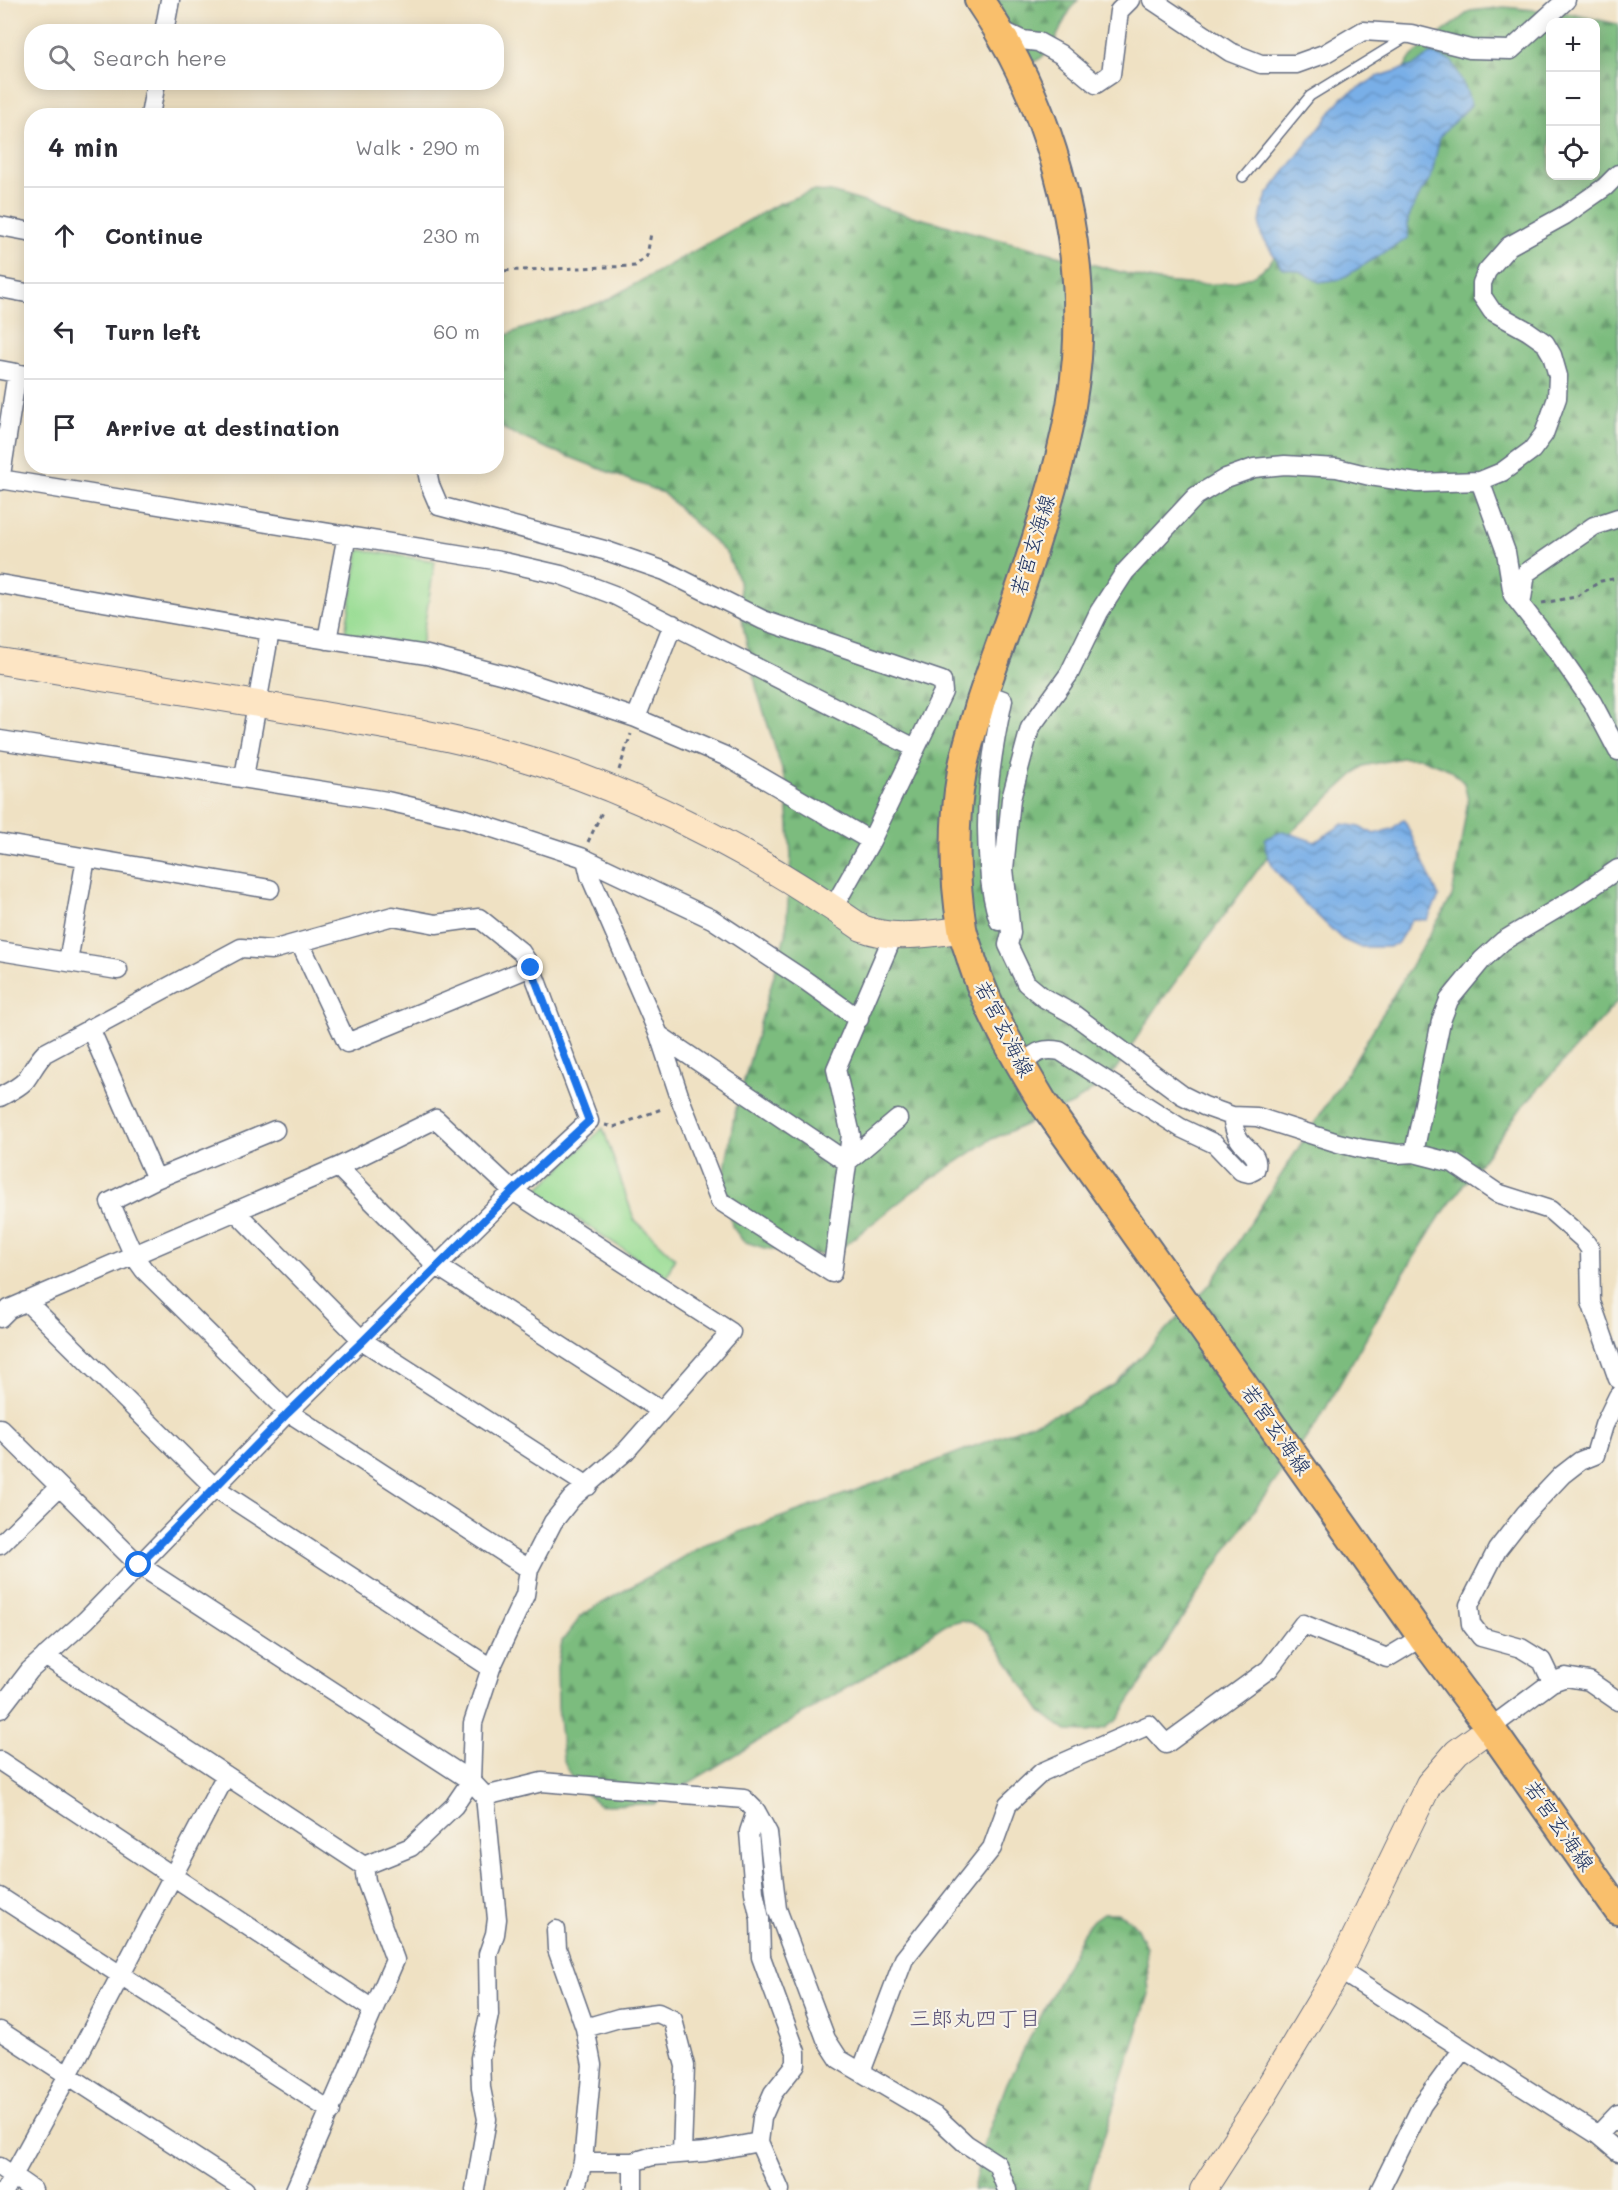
<!DOCTYPE html>
<meta charset="utf-8">
<style>
:root{--surface:#fff;--page:#f2f2f3;--text:#2b2b33;--muted:#7c7c81;--line:#e1e1e2}
body{margin:0;font-family:Mali,"Klee One",sans-serif;background:var(--page);color:var(--text)}
.controls{position:absolute;right:18px;top:18px;display:grid;overflow:hidden;border-radius:12px;box-shadow:0 3px 15px #0003}
.controls button{width:54px;height:54px;display:grid;place-items:center;padding:0;border:0;border-bottom:2px solid var(--line);background:var(--surface);color:var(--text);font:30px sans-serif}
.stop{position:absolute;width:18px;height:18px;margin:-14px;border:4px solid #1a73e8;border-radius:50%;background:#fff}
.stop.end{background:#1a73e8;border-color:#fff;box-shadow:0 2px 6px #0008}
.list{margin:0;padding:0;list-style:none}
h2{display:flex;justify-content:space-between;align-items:center;height:78px;margin:0;padding:0 24px;font-size:26px}
h2 small{font-size:20px;font-weight:400;color:var(--muted)}
.list li{display:grid;grid-template-columns:39px 1fr auto;gap:18px;align-items:center;box-sizing:border-box;height:96px;padding:0 24px;border-top:2px solid var(--line)}
.list b{display:block;font-size:22px;white-space:nowrap}
.list em{font-size:20px;font-style:normal;color:var(--muted)}
.icon{flex:none;width:33px;height:33px;fill:none;stroke:currentColor;stroke-width:2;stroke-linecap:round;stroke-linejoin:round}
.map{position:relative;flex:none;width:1618px;height:2190px;overflow:hidden}
.search{position:absolute;background:var(--surface);box-shadow:0 3px 15px #0003;left:24px;top:24px;width:480px;height:66px;display:flex;align-items:center;gap:15px;box-sizing:border-box;padding:0 21px;border-radius:24px;color:var(--muted);font-size:22px}
.panel{position:absolute;background:var(--surface);box-shadow:0 3px 15px #0003;left:24px;top:108px;width:480px;height:366px;border-radius:24px}
.map>svg:first-child{display:block}
.forest{fill:url(#forest-firs);stroke:#4b766e;stroke-width:1.5;fill-rule:evenodd}
.park{fill:#9add94;stroke:#5a8679;stroke-width:1.5}
.water{fill:url(#water-waves);stroke:#4a6fa2;stroke-width:1.5}
.lines{fill:none;stroke-linecap:round;stroke-linejoin:round}
.lane-casing{stroke:#656d81;stroke-width:12}
.street-casing{stroke:#656d81;stroke-width:21}
.secondary-casing{stroke:#656d81;stroke-width:28}
.primary-casing{stroke:#656d81;stroke-width:32}
.path{stroke:#656d81;stroke-width:3;stroke-dasharray:4.5 4.5;stroke-linecap:butt}
.lane{stroke:#fff;stroke-width:9}
.street{stroke:#fff;stroke-width:18}
.secondary{stroke:#fde5c4;stroke-width:26}
.primary{stroke:#f9bf6c;stroke-width:28}
.route{stroke:#1a73e8;stroke-width:8}
.labels{text-anchor:middle;stroke-width:4.5;stroke-linejoin:round;paint-order:stroke}
.street-label{font-size:21px;fill:#1b2f5e;stroke:#f7f3e8}
.neighbourhood-label{font-size:22px;fill:#5c5379;stroke:#f7f3e8}
</style>
<div class="map">
<svg width="1618" height="2190" viewBox="0 0 1618 2190">
<defs>
<pattern id="forest-firs" width="22" height="20" patternUnits="userSpaceOnUse" patternTransform="scale(1.5)"><rect width="22" height="20" fill="#7bbc7e"/><path d="M5 1l3.5 6h-7zM16 11l3.5 6h-7z" fill="#64996a"/></pattern>
<pattern id="water-waves" width="16" height="10" patternUnits="userSpaceOnUse" patternTransform="scale(1.5)"><rect width="16" height="10" fill="#79afe7"/><path d="M0 5q4-4 8 0t8 0" fill="none" stroke="#628fbe"/></pattern>
</defs>
<rect width="100%" height="100%" fill="#f7f3e8"/>
<filter id="ink" filterUnits="userSpaceOnUse"><feTurbulence type="fractalNoise" baseFrequency=".0167" numOctaves="2"/><feDisplacementMap in="SourceGraphic" scale="12" xChannelSelector="R" yChannelSelector="G"/><feConvolveMatrix kernelMatrix="1 2 1 2 8 2 1 2 1" color-interpolation-filters="sRGB"/></filter>
<filter id="wash" filterUnits="userSpaceOnUse"><feTurbulence type="fractalNoise" baseFrequency=".008" numOctaves="4" result="noise"/><feDisplacementMap in="SourceGraphic" scale="24" xChannelSelector="R" yChannelSelector="G"/><feGaussianBlur stdDeviation="1.35" result="paint"/><feColorMatrix in="noise" values="0 0 0 0 0 0 0 0 0 0 0 0 0 0 0 0 0 1.4 0 .05"/><feComposite in="paint" operator="in"/></filter>
<g filter="url(#wash)">
<rect width="100%" height="100%" fill="#efe1c3"/>
<!-- forest -->
<path class="forest" d="M984,0H1078C1059,18 1058,56 1030,63C1023,65 1014,65 1007,66L988,53Z
M1504,7L1567,13L1618,24V1001L1522,1107L1439,1218L1391,1294L1319,1420L1228,1547L1117,1720L1105,1728L1088,1732L1067,1731L1041,1712L988,1632L976,1624L962,1620L944,1625L891,1661L654,1804L600,1805L574,1784L563,1758L558,1707L557,1667L562,1641L583,1614L706,1544L926,1465L1080,1405L1115,1384L1212,1282L1352,1065L1452,897L1468,800L1464,783L1451,770L1421,758H1402L1363,766L1273,849L1159,1004L1112,1075L1073,1104L990,1140L912,1192L835,1253L807,1255L764,1248L743,1241L732,1226L724,1176L734,1116L786,932L791,856L786,783L757,690L743,626L739,581L727,554L663,493L541,446L497,426V339L519,330L605,301L778,204L812,191L831,192L897,212L1143,278C1174,285 1232,290 1259,272C1266,268 1273,258 1278,252L1412,56L1470,11ZM1550,22H1596V176H1550Z
M1103,1913H1117L1129,1919L1137,1928L1146,1947L1149,1994L1088,2188L1087,2190H973L982,2149L1007,2083L1084,1931L1093,1920Z"/>
<!-- park -->
<path class="park" d="M361,550L435,561L421,646L345,633L359,553Z
M603,1128L634,1219L675,1258L666,1277L535,1192Z"/>
<!-- water -->
<path class="water" d="M1431,53L1452,61L1467,92L1471,105L1440,136L1431,178L1421,192L1408,219V238L1341,279L1319,282L1302,272L1281,267C1278,260 1262,238 1261,234C1258,221 1263,207 1267,195L1342,98L1377,77L1415,65Z
M1404,819L1439,897L1427,920L1412,919L1397,944L1388,947H1359L1342,939L1303,902L1274,869L1266,851L1265,839L1283,831L1315,842L1343,824L1360,827L1374,834L1392,829Z"/>
</g>
<g filter="url(#ink)">
<g class="lines">
<defs>
<path id="lane" d="M1243,177L1310,96L1408,36"/>
<path id="street" d="M1152,0L1230,52L1261,64H1296L1324,54L1363,31L1411,34L1470,49L1511,50L1566,0
M999,29L1022,40L1038,42L1060,54L1096,84L1111,74L1119,11L1130,0
M164,32L170,0
M150,116L156,82
M1618,174L1605,187L1565,215L1509,246L1487,271L1482,283V296L1492,311L1528,331L1545,343L1552,355L1558,376L1557,398L1544,434L1532,450L1502,472L1480,481L1417,483L1370,476L1337,468L1285,465L1254,468L1226,478L1196,496L1125,572L1099,612L1069,674L1030,728L1011,799L1004,869L1011,933L1008,945L1026,983L1044,998L1073,1014L1182,1095L1204,1106L1232,1116L1257,1117L1338,1143L1363,1149L1398,1154L1414,1153L1453,1163L1497,1193L1550,1210L1583,1239L1590,1249L1591,1302L1618,1379
M0,226L32,232
M0,288L32,294
M0,370L32,376
M426,466L430,485L439,506L604,550L665,571L763,620L942,681L943,692L871,841L833,908
M0,479L500,561L561,575L614,595L915,748
M0,481L17,373
M1480,481L1506,552L1513,595L1556,650L1592,702L1618,751
M0,584L270,631L427,655L512,677L636,718L725,756L871,841
M1521,605L1526,573L1594,526L1618,518
M327,640L347,535
M984,693L1003,700C991,756 983,809 989,866C990,884 993,903 999,921
M636,718L673,624
M0,740L387,801L465,819L581,857L712,919L806,981L859,1019
M244,777L270,631
M0,843L270,889
M586,859L590,876L659,1035L681,1101L720,1201L832,1273L851,1135L836,1069L893,936
M300,943L347,1043L531,967
M0,951L68,962L86,858
M68,962L118,970
M90,1028L156,1179
M659,1035L847,1162
M1020,1065C1035,1054 1041,1047 1060,1051L1181,1128L1215,1144L1241,1171L1249,1173L1255,1170C1261,1155 1246,1150 1239,1139C1234,1131 1233,1124 1232,1116
M0,1097C9,1092 18,1088 25,1081C32,1072 36,1062 45,1053L241,948L272,950L393,916L436,924L479,918L521,952L531,967L589,1121L513,1191L288,1412L86,1620L30,1670L0,1709
M275,1130L156,1179L110,1202L134,1256L144,1270L288,1412L529,1569
M1414,1153L1441,1021L1449,1000L1482,960L1503,941L1580,895L1618,869
M847,1162L898,1119
M338,1167L437,1266L660,1410
M235,1211L363,1341L588,1486
M26,1301L214,1487L491,1668
M0,1318L9,1309L338,1167L436,1119L513,1191L731,1332L625,1452L572,1498L553,1522L529,1569L525,1595L491,1668L473,1723L471,1781L454,1806L411,1847L364,1866
M0,1428L139,1565L471,1781L485,1796L542,1782L744,1799L756,1811L749,1832L754,1892L760,1919L761,1957L796,2052V2064L773,2093L762,2118L759,2142L780,2190
M0,1545L59,1487
M45,1656L364,1866
M1552,1682L1542,1661L1521,1648L1481,1637L1471,1624L1469,1605L1497,1550L1525,1514L1562,1475L1580,1461L1595,1455L1604,1425L1618,1396
M1490,1728L1552,1682L1566,1677L1589,1681L1618,1701
M0,1761L374,2010
M756,1811L768,1833L777,1909L826,2039L839,2059L937,2117L966,2144L997,2164L1007,2190
M0,1897L331,2111
M556,1930L557,1949L585,2028L592,2065L583,2162
M1339,1970L1598,2135L1618,2152
M585,2028L619,2018L658,2013L673,2020L685,2066L682,2153
M0,2031L245,2190
M861,2072L904,1959L992,1848L1008,1804L1042,1772L1149,1725L1166,1744L1269,1669L1303,1624L1387,1658L1422,1637
M1598,2135L1618,2114
M633,2162V2190
M0,2167L33,2190
M5,2190L68,2075L226,1775
M295,2190L395,1960L366,1881L364,1866
M475,2190L487,2119L481,2088L480,2058L489,2015L488,1954L495,1934L497,1919L485,1796
M575,2190L583,2162H633L653,2156L706,2152L759,2142
M1380,2190L1422,2105L1463,2049"/>
<path id="secondary" d="M0,661C104,678 208,695 312,713C379,725 445,735 510,754C637,790 755,853 862,928C894,941 929,933 962,930
M1203,2190L1258,2105L1339,1970L1429,1784L1457,1752L1490,1728"/>
<path id="primary" d="M979,0C1050,104 1086,232 1077,358C1072,423 1053,488 1033,550C1017,602 997,652 980,704C974,726 966,748 962,771C953,822 954,877 962,928C964,939 969,950 972,961C988,1011 1015,1056 1042,1101L1422,1637L1490,1728L1618,1910"/>
</defs>
<!-- lane casing -->
<use href="#lane" class="lane-casing"/>
<!-- street casing -->
<use href="#street" class="street-casing"/>
<!-- secondary casing -->
<use href="#secondary" class="secondary-casing"/>
<!-- primary casing -->
<use href="#primary" class="primary-casing"/>
<!-- path -->
<path class="path" d="M496,271L635,266L647,256L651,233
M1542,603L1576,597L1601,581L1618,578
M619,770L631,734
M588,842L603,810
M605,1125L614,1127L664,1108"/>
<!-- lane -->
<use href="#lane" class="lane"/>
<!-- street -->
<use href="#street" class="street"/>
<!-- secondary -->
<use href="#secondary" class="secondary"/>
<!-- primary -->
<use href="#primary" class="primary"/>
</g>
</g>
<g class="lines" filter="url(#ink)">
<!-- route -->
<path class="route" d="M139,1565L288,1413L363,1341L513,1191L589,1121L531,968"/>
</g>
<g class="labels">
<!-- street labels -->
<g class="street-label">
<text transform="translate(1033 545) rotate(-73)" y="7">若宮玄海線</text>
<text transform="translate(1004 1029) rotate(63)" y="7">若宮玄海線</text>
<text transform="translate(1276 1430) rotate(55)" y="7">若宮玄海線</text>
<text transform="translate(1559 1826) rotate(55)" y="7">若宮玄海線</text>
</g>
<!-- neighbourhood labels -->
<g class="neighbourhood-label">
<text x="975" y="2026">三郎丸四丁目</text>
</g>
</g>
</svg>
<div class="controls">
<button>+</button>
<button>−</button>
<button><svg class="icon" aria-label="locate" viewBox="0 0 24 24"><circle cx="12" cy="12" r="6"/><path d="M12 2v4M12 18v4M2 12h4M18 12h4"/></svg></button>
</div>
<div class="stop" style="left:139px;top:1565px"></div>
<div class="stop end" style="left:531px;top:968px"></div>
<div class="search"><svg class="icon" aria-label="search" viewBox="0 0 24 24"><circle cx="10" cy="10" r="6"/><path d="M15 15l6 6"/></svg>Search here</div>
<section class="panel">
<h2>4 min<small>Walk · 290 m</small></h2>
<ul class="list">
<li><svg class="icon" aria-label="ahead" viewBox="0 0 24 24"><path d="M12 20V5M6 11l6-6 6 6"/></svg><div><b>Continue</b></div><em>230 m</em></li>
<li><svg class="icon" aria-label="left" viewBox="0 0 24 24"><path d="M17 20v-9H6M10 6l-5 5 5 5"/></svg><div><b>Turn left</b></div><em>60 m</em></li>
<li><svg class="icon" aria-label="arrive" viewBox="0 0 24 24"><path d="M6 21V4h12l-3 4 3 4H6"/></svg><div><b>Arrive at destination</b></div></li>
</ul>
</section>
</div>
